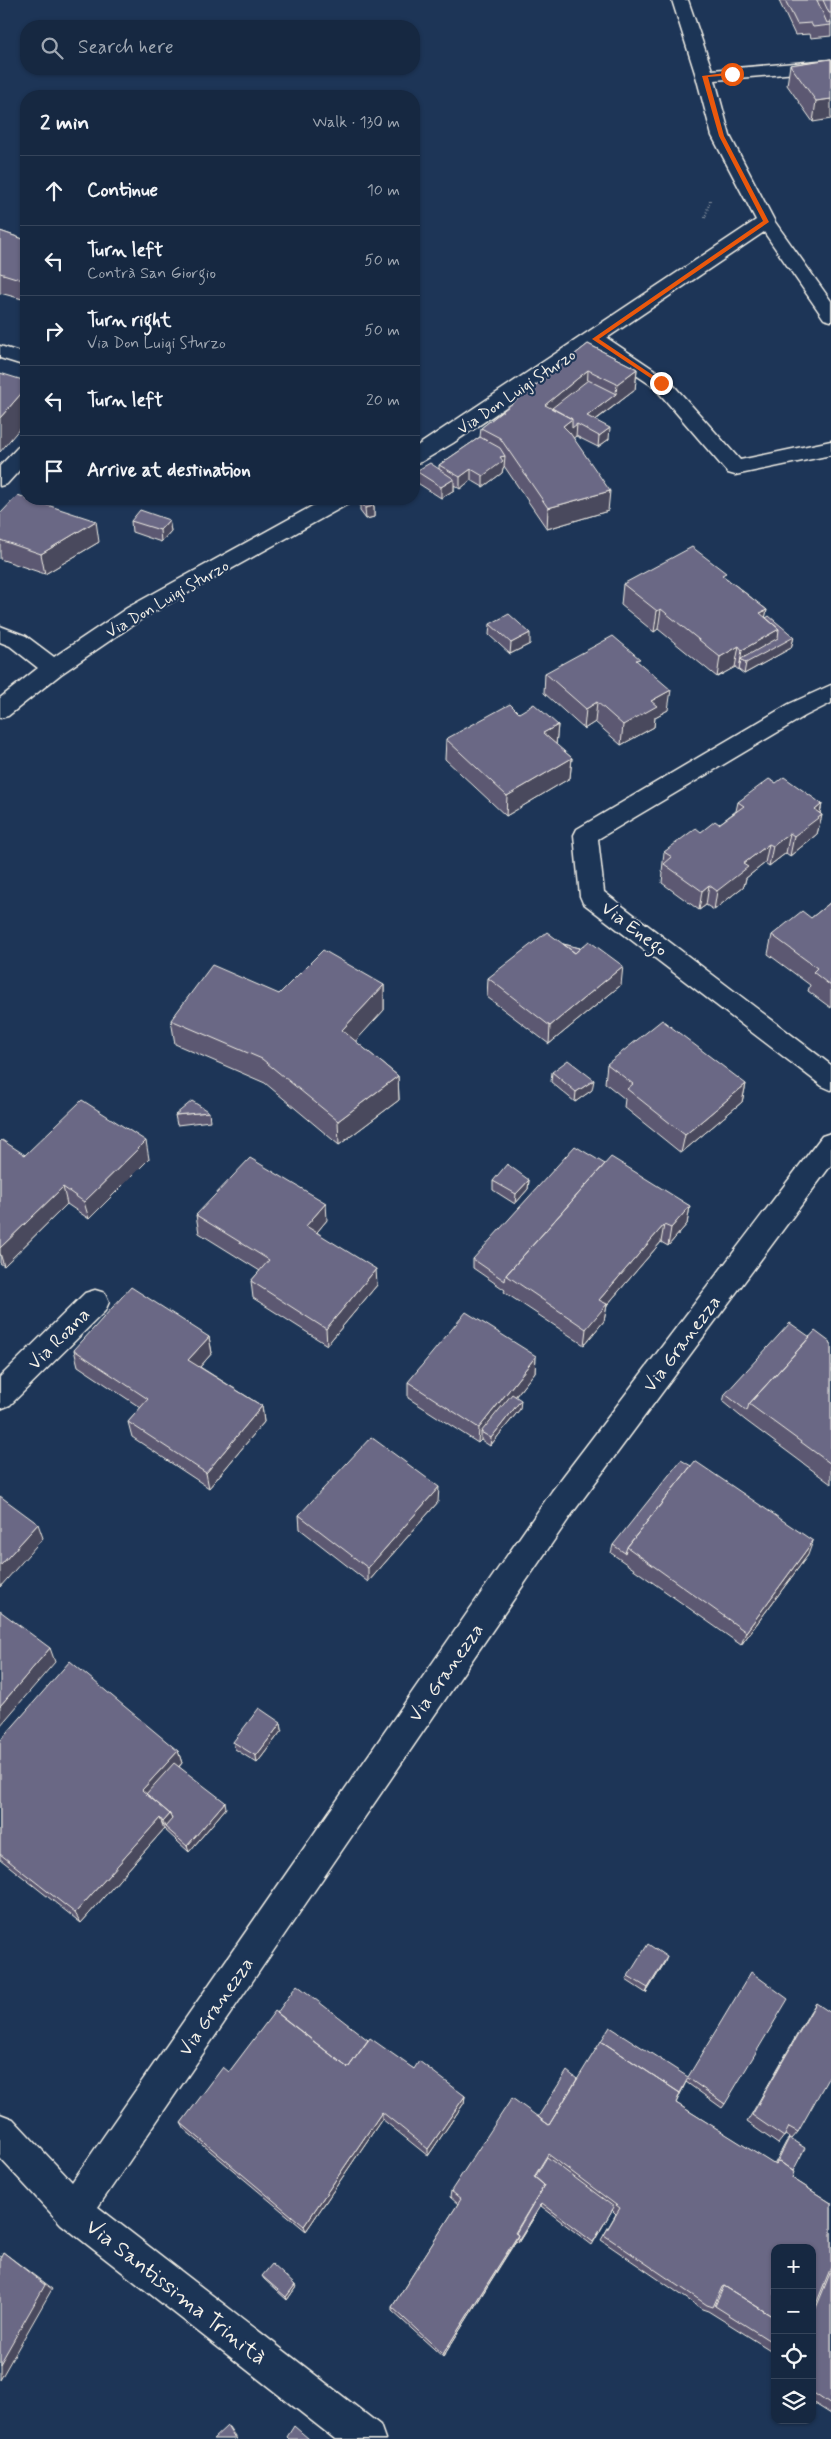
<!DOCTYPE html>
<meta charset="utf-8">
<style>
:root{--surface:#162841;--page:#1f3048;--text:#f1f3f6;--muted:#9ea6b1;--line:#35445a}
body{margin:0;font-family:Mynerve,sans-serif;background:var(--page);color:var(--text)}
.controls{position:absolute;right:15px;bottom:15px;display:grid;overflow:hidden;border-radius:10px;box-shadow:0 1px 4px #0004}
.controls button{width:45px;height:45px;display:grid;place-items:center;padding:0;border:0;border-bottom:1px solid var(--line);background:var(--surface);color:var(--text);font:25px sans-serif}
.stop{position:absolute;width:15px;height:15px;margin:-11px;border:4px solid #ea580c;border-radius:50%;background:#fff}
.stop.end{background:#ea580c;border-color:#fff;box-shadow:0 1px 5px #0008}
.list{margin:0;padding:0;list-style:none}
h2{display:flex;justify-content:space-between;align-items:center;height:65px;margin:0;padding:0 20px;font-size:21px}
h2 small{font-size:16px;font-weight:400;color:var(--muted)}
.list li{display:grid;grid-template-columns:32px 1fr auto;gap:15px;align-items:center;box-sizing:border-box;height:70px;padding:0 20px;border-top:1px solid var(--line)}
.list b{display:block;font-size:19px;white-space:nowrap}
.list p{margin:0;font-size:16px;white-space:nowrap;color:var(--muted)}
.list em{font-size:16px;font-style:normal;color:var(--muted)}
.icon{flex:none;width:28px;height:28px;fill:none;stroke:currentColor;stroke-width:2;stroke-linecap:round;stroke-linejoin:round}
.map{position:relative;flex:none;width:831px;height:2439px;overflow:hidden}
.search{position:absolute;background:var(--surface);box-shadow:0 1px 4px #0004;left:20px;top:20px;width:400px;height:55px;display:flex;align-items:center;gap:12px;box-sizing:border-box;padding:0 18px;border-radius:20px;color:var(--muted);font-size:19px}
.panel{position:absolute;background:var(--surface);box-shadow:0 1px 4px #0004;left:20px;top:90px;width:400px;height:415px;border-radius:20px}
.map>svg:first-child{display:block}
.lines{fill:none;stroke-linecap:round;stroke-linejoin:round}
.minor-casing{stroke:#f4f1e8;stroke-width:3}
.path{stroke:#f4f1e8;stroke-width:2;stroke-dasharray:0.5 2.5;stroke-linecap:butt}
.minor{fill:#1d3557;fill-rule:evenodd}
.wall{fill:#5b5972;stroke:#f4f1e8}
.shaded-wall{fill:#4a485d;stroke:#f4f1e8}
.building{fill:#6a6785;stroke:#f4f1e8}
.route{fill:#ea580c}
.labels{text-anchor:middle;stroke-width:4.5;stroke-linejoin:round;paint-order:stroke}
.far-street-label{font-size:16px;fill:#f4f1e8;stroke:#1d3557}
.street-label{font-size:19px;fill:#f4f1e8;stroke:#1d3557}
.near-street-label{font-size:22px;fill:#f4f1e8;stroke:#1d3557}
</style>
<div class="map">
<svg width="831" height="2439" viewBox="0 0 831 2439">
<rect width="100%" height="100%" fill="#1d3557"/>
<filter id="ink" filterUnits="userSpaceOnUse"><feTurbulence type="fractalNoise" baseFrequency=".02" numOctaves="2"/><feDisplacementMap in="SourceGraphic" scale="10" xChannelSelector="R" yChannelSelector="G"/><feConvolveMatrix kernelMatrix="1 2 1 2 8 2 1 2 1" color-interpolation-filters="sRGB"/></filter>
<g filter="url(#ink)">
<g class="lines">
<defs>
<path id="minor" d="M672,0H688L712,70L831,60V70L715,80L730,136L775,222L831,301V321L824,319L764,232L607,338L668,379L740,460L831,441V455L735,475L728,473L654,387L594,347L453,443L421,462L414,463V448L756,220L712,136L696,76Z
M0,346L26,354V366L0,358Z
M26,445V463L7,484L0,486V466L19,446Z
M325,499H352L348,504L143,618L61,674L8,716L0,718V698L38,668L10,646L0,642V626L26,636L54,657L127,608Z
M831,685V703L805,716L598,839L604,892L831,1065V1090L822,1086L583,903L580,896L574,835L577,829L789,704Z
M831,1133V1165L574,1511L98,2207L380,2425L385,2439H335L61,2224L0,2158V2114L13,2119L72,2182L552,1491L822,1136Z
M95,1290L105,1293L109,1302L105,1311L10,1405L0,1409V1377L85,1293Z"/>
</defs>
<!-- minor casing -->
<use href="#minor" class="minor-casing"/>
<!-- path -->
<path class="path" d="M705,218L710,200"/>
<!-- minor -->
<use href="#minor" class="minor"/>
</g>
<!-- wall -->
<path class="wall" d="M779,0H831V36L811,38L810,34L795,35L779,1Z
M831,59L813,122L787,85L790,65Z
M0,231L26,240V300L0,293Z
M588,344L637,369L635,390L596,420L609,439L598,447L576,436L573,437L608,511L547,529L504,466V467L503,468L502,473L483,487L471,480L460,489L454,485V490L441,498L416,482V471L439,469V465L480,437L481,428Z
M360,500L374,506V517L366,519L360,511Z
M0,514L99,542L45,574L0,559Z
M169,520L171,531L161,542L132,532L131,521Z
M726,578L767,610L765,617L794,637L791,648L744,674L735,667L717,677L658,629L654,632L621,605L623,584Z
M490,624L530,644L510,654L489,635Z
M639,663L668,710L655,717L654,727L621,745L595,722L584,729L544,693L545,673Z
M519,713L558,725L556,745L572,758L570,778L506,816L445,759L446,739Z
M776,783L822,804L820,813L822,815L817,834L790,856L786,853L769,866L765,863L746,878L744,886L714,910L706,905L699,910L662,883L663,873L662,872L664,852L701,832L719,824L736,811L738,802Z
M831,902V1008L808,991L810,985L768,954L772,935L811,918Z
M563,944L580,948L621,985L549,1044L487,997L488,978Z
M384,985V1010L355,1041L398,1076L399,1100L339,1145L265,1083L175,1044L171,1020L279,994Z
M607,1064L746,1084L742,1102L681,1153L624,1107L625,1099L605,1083Z
M552,1072L592,1090L575,1102L551,1082Z
M209,1112L210,1121L177,1125L175,1115Z
M0,1142L25,1155L149,1159L89,1219L67,1204L4,1266L0,1263Z
M605,1164L690,1206L687,1224L668,1246L661,1242L607,1305L604,1321L584,1345L504,1292L505,1290L473,1268V1259Z
M529,1180L528,1189L515,1204L493,1190V1181Z
M196,1215L327,1220L317,1232L377,1285L327,1345L253,1298L251,1281L260,1271L199,1233Z
M209,1337L212,1353L200,1367L262,1406L264,1422L209,1488L132,1437L128,1422L141,1408L78,1366L74,1350Z
M810,1337L831,1343V1484L745,1420L723,1402L725,1394Z
M536,1356L535,1372L515,1397L520,1409L490,1446L481,1440L478,1443L408,1398V1382Z
M438,1502L368,1582L300,1529L299,1515Z
M613,1545L808,1555L741,1645L611,1553Z
M281,1723L282,1730L257,1763L235,1749L233,1742Z
M0,1741L178,1751L182,1763L179,1767L226,1808L189,1852L164,1829L81,1923L0,1859Z
M665,1962L646,1993L626,1980L628,1976Z
M816,2003L798,2132L792,2139L785,2135L778,2144L747,2122L810,2012Z
M277,2013L368,2040L414,2069L465,2096L464,2103L428,2156L382,2119L306,2231L185,2130L181,2123L229,2072Z
M688,2077L725,2104L722,2108L686,2082L676,2103L774,2165L786,2142L789,2138L793,2171L792,2178L831,2203V2202V2414L812,2402V2248H775V2353L708,2311L702,2309L601,2240L616,2214L612,2210L592,2245L541,2206L518,2243L516,2241L443,2357L392,2311V2307L458,2204L450,2197L451,2191L538,2117L577,2079Z
M262,2276L296,2287L287,2300L264,2279Z"/>
<!-- shaded-wall -->
<path class="shaded-wall" d="M831,99V119L813,122L816,101Z
M637,369L635,390L586,427L587,416L616,394L617,384Z
M588,370L587,391L552,418L545,405Z
M26,388V421L0,452V418Z
M572,419L577,424L576,436L571,440L563,426Z
M610,428L609,439L598,447L599,436Z
M505,456L504,467L503,468L502,473L483,487V476L500,457Z
M471,469V480L460,489V477Z
M454,479V490L441,498V487Z
M610,491L608,511L547,529L548,508Z
M374,506V517L366,519L365,508Z
M169,520L171,531L161,542L160,530Z
M96,521L99,542L45,574L41,554Z
M661,609L658,629L654,632L657,611Z
M767,610L763,627L760,613Z
M779,629L794,637L791,648L744,674L746,663L741,659L739,670L742,650Z
M530,633V644L510,654L511,643Z
M739,646L735,667L717,677L720,657Z
M671,690L668,710L655,717L654,727L621,745L623,725L651,701Z
M597,702L595,722L584,729L586,709Z
M558,725L556,745L543,733Z
M572,758L570,778L506,816L507,796Z
M822,804L819,817L822,815L817,834L790,856L794,836L815,810Z
M790,833L786,853L769,866L773,846Z
M769,844L765,863L746,878L744,886L714,910L717,891L743,864Z
M709,885L706,905L699,910L702,891Z
M623,966L621,985L549,1044L550,1026Z
M384,985V1010L343,1055L342,1030Z
M398,1076L399,1100L339,1145L338,1121Z
M594,1080L592,1090L575,1102L576,1092Z
M746,1084L742,1102L681,1153L685,1135Z
M146,1141L149,1159L89,1219L84,1202Z
M529,1180L528,1189L515,1204L516,1194Z
M63,1187L67,1204L4,1266L0,1253V1248Z
M326,1203L327,1220L308,1243L306,1226Z
M690,1206L687,1224L668,1246L671,1228Z
M664,1225L661,1242L607,1305L604,1321L584,1345L586,1329L599,1300Z
M376,1269L377,1285L327,1345L326,1329Z
M209,1337L212,1353L192,1376L188,1360Z
M536,1356L535,1372L485,1434L481,1432V1440L478,1443L479,1428Z
M521,1400L520,1409L490,1446L491,1438Z
M262,1406L264,1422L209,1488L206,1473Z
M439,1487L438,1502L368,1582V1568Z
M38,1524L43,1538L0,1587V1566Z
M813,1541L808,1555L741,1645L746,1632Z
M50,1648L55,1662L0,1726V1706Z
M281,1723L282,1730L257,1763L256,1756Z
M178,1751L182,1763L149,1799L142,1790Z
M225,1802L226,1808L189,1852L187,1846Z
M170,1814L174,1825L165,1827L163,1822Z
M160,1818L164,1829L81,1923L75,1913Z
M667,1957L665,1962L646,1993L648,1988Z
M465,2096L464,2103L428,2156V2149Z
M382,2112V2119L306,2231L304,2226Z
M542,2203L541,2206L518,2243L519,2240Z
M518,2235L516,2240L443,2357V2354Z
M3,2252L52,2289L0,2380V2364Z
M295,2285L296,2287L287,2300L286,2297Z
M227,2426L229,2427L237,2439H235Z"/>
<!-- building -->
<path class="building" d="M785,0H817L827,23L831,22V25L813,27L811,23L797,24Z
M823,0H831V13H829Z
M831,59V99L816,101L790,65Z
M0,231L26,240V281L0,273Z
M588,344L637,369L617,384L588,370L545,405L572,419L563,426L570,433L610,491L548,508L500,438L481,428Z
M0,373L26,381V388L0,418Z
M588,380L616,394L587,416L610,428L599,436L577,424L572,428V419L552,408Z
M480,437L500,448L505,456L500,457L503,461L483,476L471,469L460,477L439,465Z
M430,463L454,479L441,487L416,471Z
M18,495L26,498V499H29L96,521L41,554L0,540V514Z
M364,499H368L374,506L365,508L360,500Z
M140,510L169,520L160,530L131,521Z
M692,547L726,573L722,575L767,610L760,613L779,629L742,650L739,646L720,657L661,609L657,611L623,584Z
M509,614L530,633L511,643L490,624Z
M769,616L794,637L746,663L741,659L778,638L779,629L766,618Z
M613,636L640,659L636,660L671,690L651,701L657,706L623,725L597,702L586,709L545,673Z
M510,704L519,713L534,704L558,725L543,733L572,758L507,796L446,739Z
M784,777L822,804L815,810L822,815L794,836L790,833L773,846L769,844L743,864L748,867L717,891L709,885L702,891L664,864L672,857L664,852L696,828L701,832L715,821L719,824L744,806L738,802L769,779L776,783Z
M831,902V986L813,972L817,968L772,935L802,911L811,918Z
M547,932L575,953L589,941L623,966L550,1026L488,978Z
M563,944L580,948L575,953Z
M323,950L384,985L342,1030L398,1076L338,1121L262,1059L171,1020L212,965L279,994Z
M662,1020L746,1084L685,1135L627,1089L633,1084L607,1064Z
M568,1060L594,1080L576,1092L552,1072Z
M82,1100L146,1141L84,1202L63,1187L0,1248V1142L2,1140L25,1155Z
M192,1101L209,1112L175,1115Z
M575,1146L605,1164L506,1275L505,1281L473,1259Z
M611,1157L690,1206L671,1228L664,1225L599,1300L607,1304L586,1329L506,1275Z
M250,1158L326,1203L306,1226L376,1269L326,1329L251,1281L269,1260L196,1215Z
M507,1164L529,1180L516,1194L493,1181Z
M131,1287L209,1337L188,1360L262,1406L206,1473L128,1422L148,1399L74,1350Z
M466,1312L536,1356L479,1428L408,1382Z
M790,1323L810,1337L749,1404L747,1411L725,1394Z
M815,1331L831,1343V1464L749,1404Z
M512,1394L521,1400L491,1438L481,1432Z
M371,1437L439,1487L368,1568L299,1515Z
M681,1460L691,1466L627,1547L625,1553L613,1545Z
M695,1461L813,1541L746,1632L627,1547Z
M0,1496L38,1524L0,1566Z
M0,1611L50,1648L0,1706Z
M70,1661L178,1751L142,1790L170,1814L163,1822L160,1818L75,1913L0,1854V1741Z
M259,1708L281,1723L256,1756L233,1742Z
M174,1763L225,1802L187,1846L165,1827L172,1819L170,1814L146,1794Z
M648,1944L667,1957L648,1988L628,1976Z
M751,1972L788,1999L725,2104L688,2078L680,2093L601,2041L610,2027L688,2077Z
M297,1985L368,2040L348,2068L277,2013Z
M816,2003L831,2013V2073L798,2132L789,2127L784,2137L752,2115Z
M275,2011L348,2068L370,2038L414,2069L419,2061L465,2096L428,2149L382,2112L304,2226L181,2123L223,2067L229,2072Z
M601,2041L680,2093L676,2103L775,2165L779,2161L794,2172L792,2178L831,2203V2267L812,2314V2248H775V2318L724,2286L722,2287L713,2307L707,2305L604,2235L620,2208L548,2154L534,2177L544,2185L515,2233L518,2235L443,2354L392,2307L461,2199L451,2191L512,2098L549,2125Z
M567,2071L577,2079L549,2125L538,2117Z
M789,2138L805,2148L793,2171L779,2161L776,2164Z
M547,2157L614,2207L593,2242L542,2203L519,2240L517,2238L518,2235L516,2233L544,2185L535,2177Z
M3,2252L45,2285L0,2364V2258Z
M272,2264L295,2285L286,2297L262,2276Z
M831,2271V2405L812,2392V2318Z
M724,2286L775,2318V2344L715,2306Z
M227,2426L235,2439H213Z
M294,2426L309,2439H289L287,2437Z"/>
</g>
<!-- route -->
<path class="route" d="M732,72L734,75L708,77L724,136L769,222L599,339L663,382L661,385L592,339L763,221L719,136L702,76Z"/>
<g class="labels">
<!-- far-street labels -->
<g class="far-street-label">
<text transform="translate(516 391) rotate(-34)" y="6">Via Don Luigi Sturzo</text>
<text transform="translate(167 598) rotate(-30)" y="6">Via Don Luigi Sturzo</text>
</g>
<!-- street labels -->
<g class="street-label">
<text transform="translate(635 928) rotate(37)" y="7">Via Enego</text>
<text transform="translate(58 1338) rotate(-45)" y="7">Via Roana</text>
<text transform="translate(681 1343) rotate(-53)" y="7">Via Granezza</text>
<text transform="translate(445 1672) rotate(-55)" y="7">Via Granezza</text>
<text transform="translate(215 2006) rotate(-55)" y="7">Via Granezza</text>
</g>
<!-- near-street labels -->
<g class="near-street-label">
<text transform="translate(177 2291) rotate(38)" y="8">Via Santissima Trinità</text>
</g>
</g>
</svg>
<div class="controls">
<button>+</button>
<button>−</button>
<button><svg class="icon" aria-label="locate" viewBox="0 0 24 24"><circle cx="12" cy="12" r="6"/><path d="M12 2v4M12 18v4M2 12h4M18 12h4"/></svg></button>
<button><svg class="icon" aria-label="layers" viewBox="0 0 24 24"><path d="M12 4l9 5-9 5-9-5zM3 14l9 5 9-5"/></svg></button>
</div>
<div class="stop" style="left:732px;top:74px"></div>
<div class="stop end" style="left:661px;top:383px"></div>
<div class="search"><svg class="icon" aria-label="search" viewBox="0 0 24 24"><circle cx="10" cy="10" r="6"/><path d="M15 15l6 6"/></svg>Search here</div>
<section class="panel">
<h2>2 min<small>Walk · 130 m</small></h2>
<ul class="list">
<li><svg class="icon" aria-label="ahead" viewBox="0 0 24 24"><path d="M12 20V5M6 11l6-6 6 6"/></svg><div><b>Continue</b></div><em>10 m</em></li>
<li><svg class="icon" aria-label="left" viewBox="0 0 24 24"><path d="M17 20v-9H6M10 6l-5 5 5 5"/></svg><div><b>Turn left</b><p>Contrà San Giorgio</p></div><em>50 m</em></li>
<li><svg class="icon" aria-label="right" viewBox="0 0 24 24"><path d="M7 20v-9h11M14 6l5 5-5 5"/></svg><div><b>Turn right</b><p>Via Don Luigi Sturzo</p></div><em>50 m</em></li>
<li><svg class="icon" aria-label="left" viewBox="0 0 24 24"><path d="M17 20v-9H6M10 6l-5 5 5 5"/></svg><div><b>Turn left</b></div><em>20 m</em></li>
<li><svg class="icon" aria-label="arrive" viewBox="0 0 24 24"><path d="M6 21V4h12l-3 4 3 4H6"/></svg><div><b>Arrive at destination</b></div></li>
</ul>
</section>
</div>
